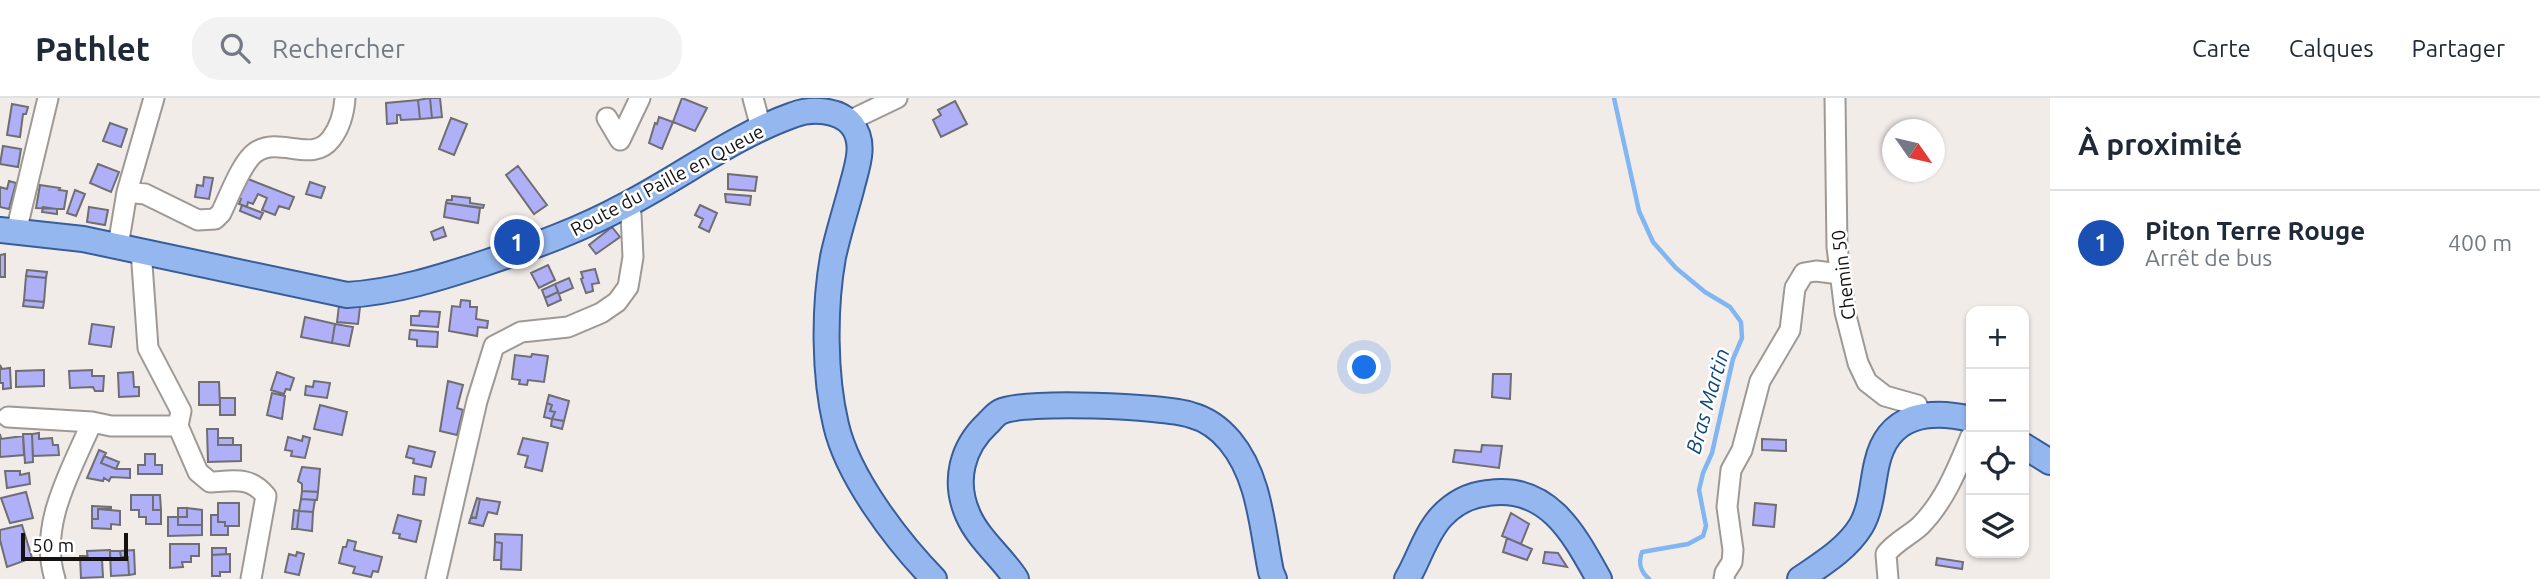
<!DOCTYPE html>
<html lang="fr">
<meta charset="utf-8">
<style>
:root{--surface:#fff;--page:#f2f2f3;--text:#1f2937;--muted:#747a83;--line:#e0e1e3;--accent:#0b8043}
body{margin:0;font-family:Ubuntu,sans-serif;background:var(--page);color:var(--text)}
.controls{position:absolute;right:21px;bottom:21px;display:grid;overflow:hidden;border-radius:14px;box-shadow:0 2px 5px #0004}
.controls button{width:63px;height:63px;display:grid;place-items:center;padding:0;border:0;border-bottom:2px solid var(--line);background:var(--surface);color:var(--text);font:35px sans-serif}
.compass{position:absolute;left:1882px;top:21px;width:63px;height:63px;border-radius:50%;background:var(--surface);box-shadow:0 2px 5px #0004;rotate:124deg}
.scale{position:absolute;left:21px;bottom:18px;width:107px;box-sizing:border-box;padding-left:7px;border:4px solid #141211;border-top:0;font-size:19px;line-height:24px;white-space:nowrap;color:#141211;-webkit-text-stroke:5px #fff;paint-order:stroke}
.you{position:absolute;left:1365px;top:270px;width:24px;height:24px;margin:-18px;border:5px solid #fff;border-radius:50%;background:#1a73e8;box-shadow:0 0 0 10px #1a73e833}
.badge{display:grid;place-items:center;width:46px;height:46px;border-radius:50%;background:var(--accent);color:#fff;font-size:23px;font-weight:700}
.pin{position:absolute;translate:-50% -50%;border:4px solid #fff;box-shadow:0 2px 7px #0006}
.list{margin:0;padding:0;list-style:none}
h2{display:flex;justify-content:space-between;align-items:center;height:91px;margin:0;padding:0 28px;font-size:30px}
h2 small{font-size:23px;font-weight:400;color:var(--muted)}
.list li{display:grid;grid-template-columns:46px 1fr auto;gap:21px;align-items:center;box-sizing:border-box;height:105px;padding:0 28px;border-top:2px solid var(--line)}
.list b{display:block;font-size:26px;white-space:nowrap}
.list p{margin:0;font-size:23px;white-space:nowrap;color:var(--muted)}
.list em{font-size:23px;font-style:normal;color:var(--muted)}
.icon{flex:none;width:38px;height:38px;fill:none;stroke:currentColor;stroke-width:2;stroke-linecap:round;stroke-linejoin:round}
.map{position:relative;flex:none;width:2050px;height:481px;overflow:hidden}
header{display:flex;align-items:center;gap:42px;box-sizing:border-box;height:98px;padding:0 35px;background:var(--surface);border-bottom:2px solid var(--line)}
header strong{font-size:33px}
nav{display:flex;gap:38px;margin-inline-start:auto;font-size:24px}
.search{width:490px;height:63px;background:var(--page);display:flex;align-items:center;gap:18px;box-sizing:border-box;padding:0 24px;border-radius:28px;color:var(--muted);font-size:26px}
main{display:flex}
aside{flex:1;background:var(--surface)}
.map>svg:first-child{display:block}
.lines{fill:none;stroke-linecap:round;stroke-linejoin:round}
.stream{stroke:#81b6f2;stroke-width:4.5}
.building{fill:#b0b0f9;stroke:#6e6e73;stroke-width:2}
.minor-casing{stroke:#9e9995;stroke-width:23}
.major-casing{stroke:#385e9a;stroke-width:28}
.minor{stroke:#fff;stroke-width:19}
.major{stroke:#94b7ef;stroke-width:24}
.labels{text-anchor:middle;stroke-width:5;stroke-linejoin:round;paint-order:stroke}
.street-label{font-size:19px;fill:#141211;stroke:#fff}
.water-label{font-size:21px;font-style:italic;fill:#0c457b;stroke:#fff}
</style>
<header>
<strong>Pathlet</strong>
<div class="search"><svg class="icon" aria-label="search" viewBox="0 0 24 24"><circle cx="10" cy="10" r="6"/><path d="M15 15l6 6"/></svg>Rechercher</div>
<nav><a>Carte</a><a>Calques</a><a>Partager</a></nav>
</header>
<main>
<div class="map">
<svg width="2050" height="481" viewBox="0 0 2050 481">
<rect width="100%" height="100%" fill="#f2ece9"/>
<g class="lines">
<!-- stream -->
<path class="stream" d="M1614,0L1639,113L1653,144L1676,170L1705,194L1730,209L1741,224L1742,240L1733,261L1712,355L1703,375L1699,392L1706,428L1703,438L1688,446L1642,454C1638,465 1640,473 1649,481"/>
</g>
<!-- building -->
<path class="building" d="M430,0L432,20L420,21L418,2Z
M430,0H440L442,19L432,20Z
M682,0L707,10L695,33L673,24Z
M418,2L420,21L401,22L400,17H397V25L387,26L386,5Z
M955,3L967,26L941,39L933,22L941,17L938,12Z
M12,6L28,9L26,16H23L20,39L7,37Z
M659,19L673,24L662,51L649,45L655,25L657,26Z
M451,20L467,26L454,57L439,51Z
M110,25L127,31L121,49L103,43Z
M3,48L21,51L18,69L0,66Z
M98,66L119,74L111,94L90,85Z
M518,68L547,107L534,116L506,77Z
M728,76L757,79L755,93L728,91Z
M204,79L213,80L209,101L195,99L197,87L203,88Z
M243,79L294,99L289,111L279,108L275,117L262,112L267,100L258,96L253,106L248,104L247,109L239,106L241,101L235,99Z
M9,83L16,85L9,111L0,109V89L7,91Z
M310,84L325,89L321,100L306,96Z
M40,87L60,90L59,92L67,93L64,111L36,110Z
M75,92L85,96L76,118L67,115Z
M725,96L751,98L750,107L726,104Z
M452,98L470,100V105L484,107L483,110L446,105L447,102H452Z
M446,105L480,110L478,125L444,119Z
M242,107L263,115L260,121L240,113Z
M700,107L717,115L709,134L699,129L703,121L695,117Z
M43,109L57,111V116L42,114Z
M89,109L108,112L105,127L87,124Z
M443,129L446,138L434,142L431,134Z
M612,129L620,139L596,156L589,147Z
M5,156V179H0V157Z
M548,167L555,182L539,190L531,175Z
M595,171L599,185L592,186L593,193L586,195L581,181L583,180L581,174Z
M27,172L47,174L46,180L26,178Z
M26,178L46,180L44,204L24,202Z
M569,180L573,190L559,196L555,186Z
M555,186L558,194L545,200L542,192Z
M558,194L561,202L548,208L545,200Z
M24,202L44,204L43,210L23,208Z
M461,202L470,203V209H477L476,221L488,223L487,230L478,229L477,238L449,233L452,208L460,209Z
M339,207L360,209L358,226L337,224Z
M420,213L440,214L438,229L411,227V218H419Z
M305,219L335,226L332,245L301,239Z
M92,226L114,229L111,249L89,246Z
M335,226L353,229L349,248L332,245Z
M410,232L438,234L437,249L417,248V242L409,241Z
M532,256L548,258L544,284L528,282L527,287L519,286L520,282L512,281L515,257L531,259Z
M0,267L2,271L10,270L11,290L3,291V285H0Z
M44,272V288L16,289V273Z
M92,272V278H104L103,293H95L93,289L70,290L69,273Z
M133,274L134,289H139V298L119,299L118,275Z
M277,274L294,280L290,292L286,291L284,296L271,292Z
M1493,276H1511L1510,301L1492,299Z
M314,283L330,285L327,300L305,297L306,288L313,289Z
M448,283L463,287L457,310L463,312L457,337L440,333Z
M199,284H219L220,307H199Z
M272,295L285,298L282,321L267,317Z
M549,297L569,303L564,323L552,321L555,314L550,313L552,307L547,305Z
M220,300H235V317H220Z
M547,305L552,307L550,313L555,314L552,321L544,319Z
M320,307L347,314L342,337L314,331Z
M552,321L564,323L562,331L551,328Z
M207,331H218V347H241V363L208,364Z
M39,335V341L52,340L53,347H58L59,357L33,358L32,336Z
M0,336L1,341L23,338L24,357L0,359Z
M23,336H32L33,364L25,365Z
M303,338L310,340L305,360L291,358L292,353L285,352L288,339L302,343Z
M218,340H233V347H218Z
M523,340L548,345L542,373L525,369L528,358L518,356Z
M1762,341L1786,342V353L1762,352Z
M1482,347L1502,348L1499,370L1453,364L1455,352L1481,354Z
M409,348L435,354L431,369L413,365L414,361L406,359Z
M99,352L106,355L101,365L116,371H130V380L111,379L109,383L104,380L103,383L87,380Z
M145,356H155V367H162V376H138V367H145Z
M104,358L119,364L116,371L101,365Z
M302,369L320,371L318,394L302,393V386L298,383Z
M5,373H20V377L29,375L30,386L7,390Z
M415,378L426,380L424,397L413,396Z
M302,393L318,394L317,402L301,401Z
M26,394L33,420L10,425L1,400Z
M131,397H153V412H161V426H146V419H139V412H131Z
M153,397H160L161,412H153Z
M477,400L480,401L476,420L471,419Z
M301,401L315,402L313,414L299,413Z
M480,401L500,404L497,416L488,414L483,428L469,425L471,419L476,420Z
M218,405H239V428H225V424H218Z
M1755,405L1776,407L1774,429L1753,427Z
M92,408L111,409V411H98V421H92Z
M178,410H187V419H178Z
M187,410L202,412V427H178V419H187Z
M98,411L120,413V427L111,426V431L92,430V421H98Z
M294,412L299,413L297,431H292Z
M299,413L313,414L312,433L297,431Z
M1511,415L1529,426L1521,446L1502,438Z
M211,417H218V424H225V428H228V437H211Z
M398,417L421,423L416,444L399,440L400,436L393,435Z
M168,419H178V427H202V437L168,438Z
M22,427L32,460L7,469L0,442V432Z
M495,436L522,437L521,472L501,471L502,445L495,444Z
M1507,440L1532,451L1527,462L1503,454Z
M348,442L356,444L354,452L382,459L378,474L373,473L371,479L353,475L355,469L339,465L343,449H346Z
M495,444L502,445L501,462H494Z
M170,446H199V458H191V464H182L183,469L170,470Z
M212,450H226V456L212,457Z
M110,452V461L88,462L87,453Z
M134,452L135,476L129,477L128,459H121L120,453Z
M110,453H120L121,459H128L129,477L111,478Z
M297,454L304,456L299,477L285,474L289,456L296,458Z
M1545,454L1558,455L1567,469L1543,465Z
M230,456V474H220V478H212V457Z
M80,458H87L88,462L102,461L103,479L81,480Z
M1937,460L1963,464L1962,471L1936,467Z"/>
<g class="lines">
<defs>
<path id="minor" d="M753,0L761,30
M1835,0L1837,149L1845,214L1858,265L1867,284L1885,298L1917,307L1921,318
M607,20L620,42L640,0
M849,23L897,0
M127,94L145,96L198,122L215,121L221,115C229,99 242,63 256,54C280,38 312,66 331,41C341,28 344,15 345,0
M16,134L48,0
M118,148L127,94L154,0
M141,152L148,250L181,313L178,328L198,374L210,384C234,383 250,378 266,398L251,481
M8,319L92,324
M55,481C38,427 71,373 92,324L111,328H178
M436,481L477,303L494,248L521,234L568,229L601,215L617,204L628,189L633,159L631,116L627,107
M1724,481L1725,475L1732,464L1733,452L1727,409L1731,372L1742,352L1760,283L1790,232L1795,190L1804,175L1816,173L1840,176
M1888,481L1886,456C1895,444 1909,438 1920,428C1945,403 1958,369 1971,338"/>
<path id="major" d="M0,132L83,141L347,197C395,194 439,180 485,165C535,148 580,132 626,107C682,78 734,38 793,17C811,10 839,11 852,27C867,46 856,71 851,92C845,114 838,136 833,159C824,209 824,277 836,327C848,379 897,443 934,481
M2024,348L2050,364
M1016,481C1002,459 979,442 968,417C953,383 962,349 988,325C991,322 996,316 1000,314C1023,302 1164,308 1191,317C1206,321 1220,331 1230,343C1260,379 1262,430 1271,474L1274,481
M1407,481C1419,461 1425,437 1441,419C1454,405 1469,397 1488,395C1548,386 1574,436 1599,481
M1800,481C1822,466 1847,451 1861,428C1872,409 1872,386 1877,365C1888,316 1929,311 1971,321"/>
</defs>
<!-- minor casing -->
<use href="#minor" class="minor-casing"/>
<!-- major casing -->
<use href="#major" class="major-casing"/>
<!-- minor -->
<use href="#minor" class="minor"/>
<!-- major -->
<use href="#major" class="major"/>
</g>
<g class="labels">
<!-- street labels -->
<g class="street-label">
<text transform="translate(667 82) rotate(-28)" y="7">Route du Paille en Queue</text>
<text transform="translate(1843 177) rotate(-97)" y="7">Chemin 50</text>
</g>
<!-- water labels -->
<g class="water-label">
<text transform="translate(1708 303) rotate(-74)" y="7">Bras Martin</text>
</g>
</g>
</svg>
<div class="controls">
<button>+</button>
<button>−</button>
<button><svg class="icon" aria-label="locate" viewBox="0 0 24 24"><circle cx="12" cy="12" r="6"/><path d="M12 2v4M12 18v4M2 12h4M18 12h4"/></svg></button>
<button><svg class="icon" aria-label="layers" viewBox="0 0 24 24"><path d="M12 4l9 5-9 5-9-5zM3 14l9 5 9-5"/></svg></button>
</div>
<svg class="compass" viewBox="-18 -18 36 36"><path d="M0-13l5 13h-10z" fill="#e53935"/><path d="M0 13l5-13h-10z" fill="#747a83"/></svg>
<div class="scale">50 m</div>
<div class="you"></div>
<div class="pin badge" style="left:517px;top:144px;background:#1a4fb4">1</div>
</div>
<aside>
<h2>À proximité<small></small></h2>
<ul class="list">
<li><span class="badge" style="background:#1a4fb4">1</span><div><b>Piton Terre Rouge</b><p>Arrêt de bus</p></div><em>400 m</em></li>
</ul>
</aside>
</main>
